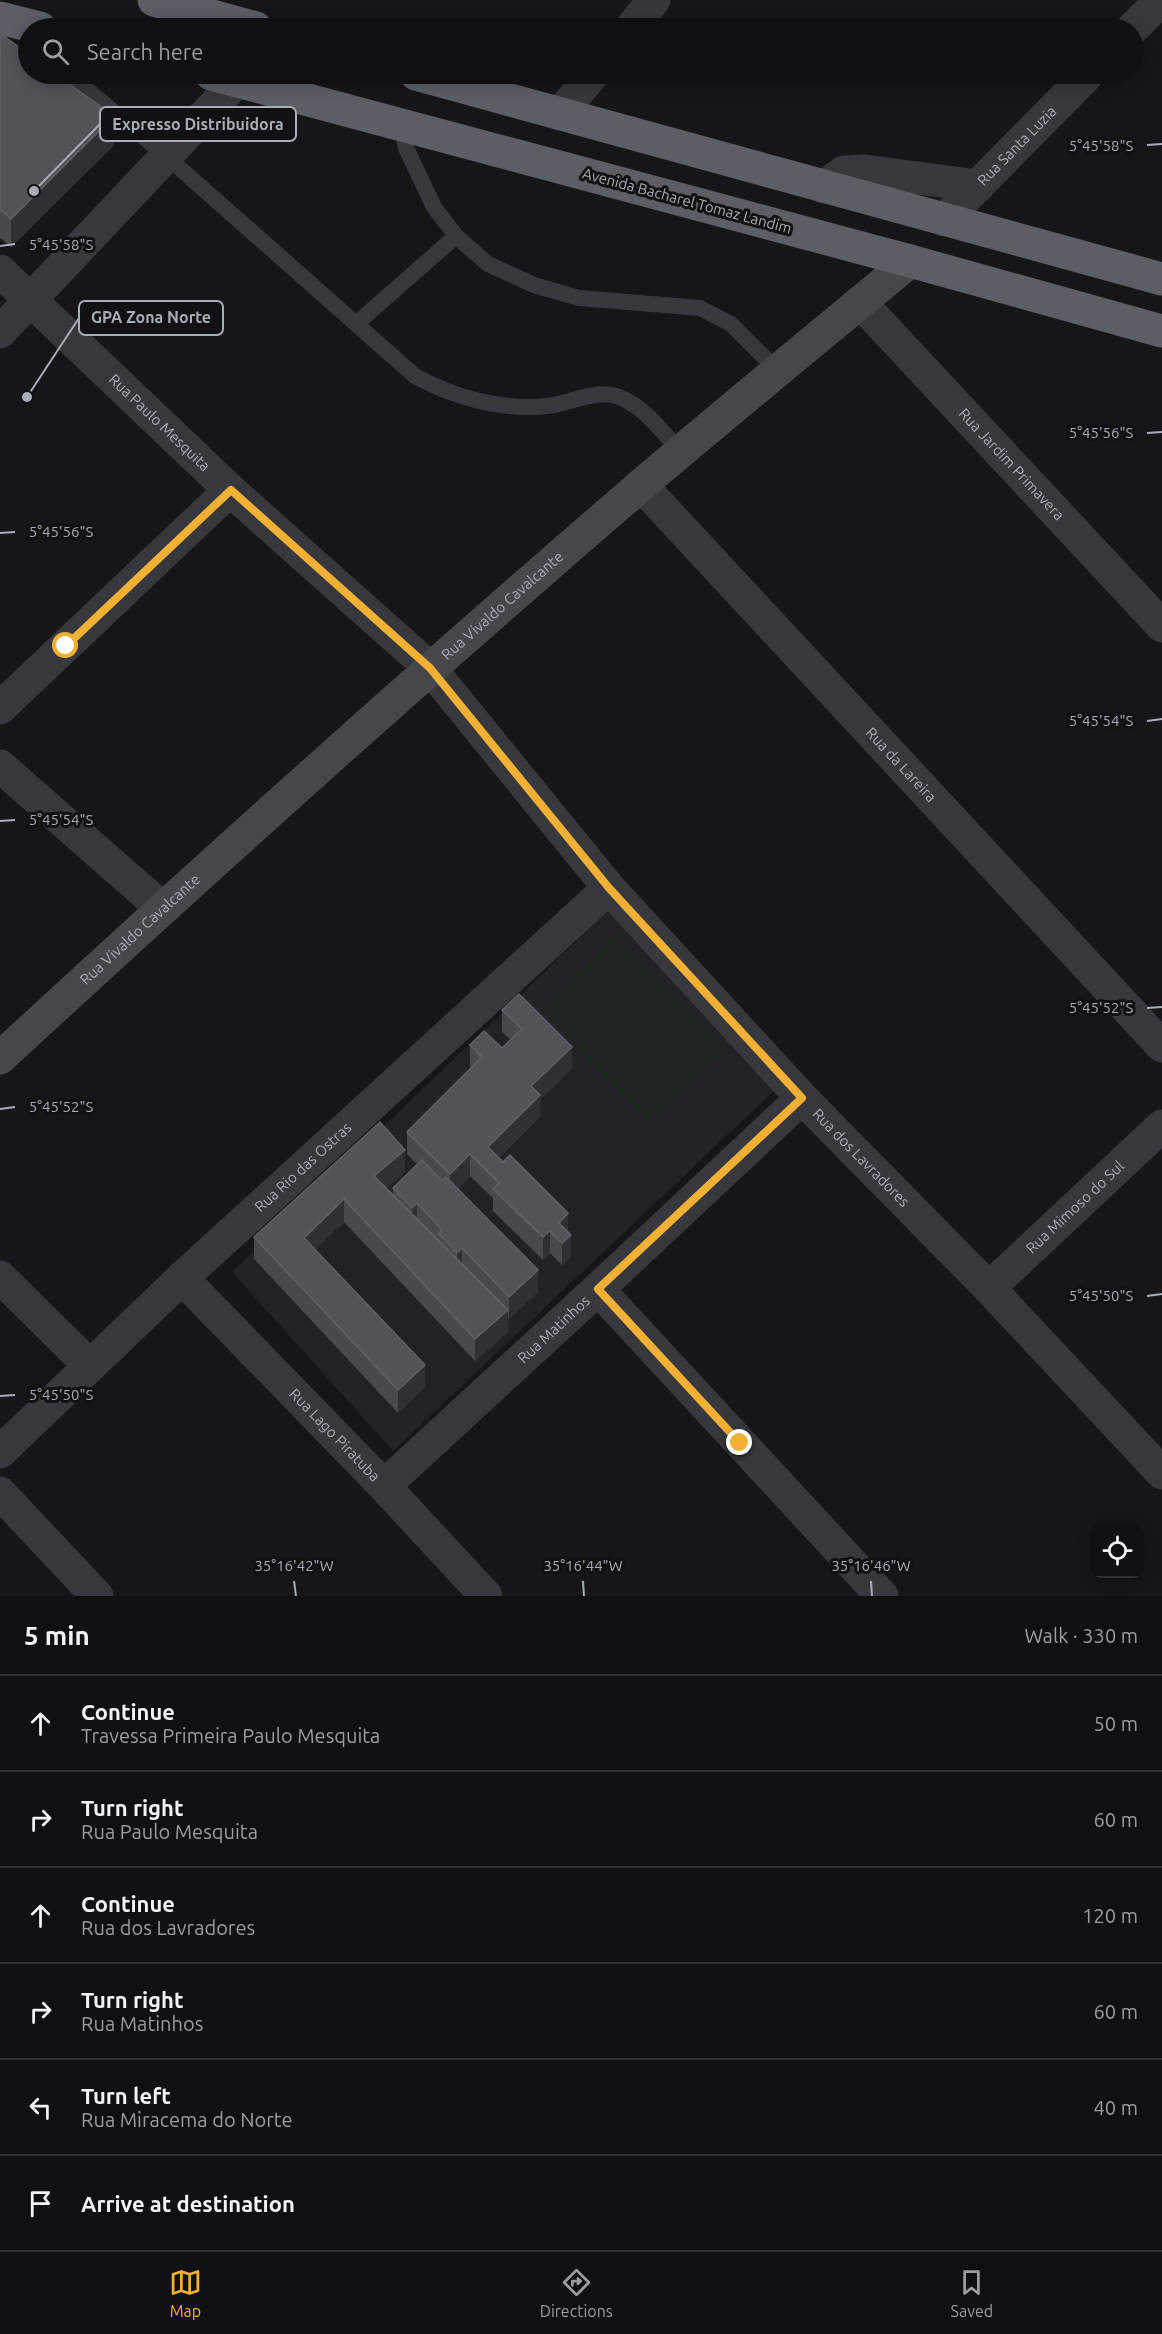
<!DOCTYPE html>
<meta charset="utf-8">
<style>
:root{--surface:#101012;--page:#1e1e20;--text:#f1f3f6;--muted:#9c9d9f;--line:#303032;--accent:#f2b134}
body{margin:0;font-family:Ubuntu,sans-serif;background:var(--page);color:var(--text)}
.controls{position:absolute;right:18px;bottom:18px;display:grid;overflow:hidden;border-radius:12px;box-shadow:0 3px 15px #0003}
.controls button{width:54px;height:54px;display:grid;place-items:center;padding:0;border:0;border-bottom:2px solid var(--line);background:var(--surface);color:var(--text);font:30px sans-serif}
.stop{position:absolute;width:18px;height:18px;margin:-14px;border:4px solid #f2b134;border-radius:50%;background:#fff}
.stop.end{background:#f2b134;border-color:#fff;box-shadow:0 2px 6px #0008}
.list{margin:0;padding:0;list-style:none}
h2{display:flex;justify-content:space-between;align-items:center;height:78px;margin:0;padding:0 24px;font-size:26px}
h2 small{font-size:20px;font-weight:400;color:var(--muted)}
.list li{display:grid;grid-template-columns:39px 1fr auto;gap:18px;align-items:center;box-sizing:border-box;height:96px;padding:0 24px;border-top:2px solid var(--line)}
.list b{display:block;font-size:22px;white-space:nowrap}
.list p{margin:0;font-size:20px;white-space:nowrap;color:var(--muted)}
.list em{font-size:20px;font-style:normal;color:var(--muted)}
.icon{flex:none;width:33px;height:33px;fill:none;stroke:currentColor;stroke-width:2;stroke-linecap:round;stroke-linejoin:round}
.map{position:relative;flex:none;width:1162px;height:1596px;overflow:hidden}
.search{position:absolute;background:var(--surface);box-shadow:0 3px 15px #0003;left:18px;right:18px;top:18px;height:66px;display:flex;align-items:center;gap:15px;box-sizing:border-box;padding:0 21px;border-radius:33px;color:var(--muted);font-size:22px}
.sheet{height:654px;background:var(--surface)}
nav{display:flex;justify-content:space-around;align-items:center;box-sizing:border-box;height:84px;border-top:2px solid var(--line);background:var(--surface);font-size:16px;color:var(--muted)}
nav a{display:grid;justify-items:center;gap:3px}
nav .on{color:var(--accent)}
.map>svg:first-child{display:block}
.built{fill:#222225}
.park{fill:#1e261f}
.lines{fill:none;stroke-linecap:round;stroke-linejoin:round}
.service{stroke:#37383d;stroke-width:16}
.minor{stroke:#37383d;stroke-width:33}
.secondary{stroke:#45474d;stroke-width:33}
.trunk{stroke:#5b5e65;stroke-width:33}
.wall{fill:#47494d}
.shaded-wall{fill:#2f3033}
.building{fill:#525359;stroke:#5f6168;stroke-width:1.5}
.route{stroke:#f2b134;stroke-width:8}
.ticks{fill:none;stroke:#a8adb8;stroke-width:2}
.labels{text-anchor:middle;stroke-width:6;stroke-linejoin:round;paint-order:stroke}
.street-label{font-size:15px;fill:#a8adb8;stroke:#111113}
.ticks-label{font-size:15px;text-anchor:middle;fill:#a8adb8;stroke:#111113;stroke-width:6;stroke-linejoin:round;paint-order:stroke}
.leader{fill:none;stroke:#a8adb8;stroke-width:2}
.callout-dot{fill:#a8adb8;stroke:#111113;stroke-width:2}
.callout{fill:#111113;stroke:#a8adb8;stroke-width:2}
.callout-label{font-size:16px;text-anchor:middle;font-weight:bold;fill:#a8adb8}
</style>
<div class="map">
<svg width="1162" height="1596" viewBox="0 0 1162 1596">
<rect width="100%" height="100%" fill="#161618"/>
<!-- built -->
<path class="built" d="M611,908L776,1089L393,1451L232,1272Z"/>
<!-- park -->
<path class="park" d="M614,937L725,1049L650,1122L540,1009Z"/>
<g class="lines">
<!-- service -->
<path class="service" d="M69,74L166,156L415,376C455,398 503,411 548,406C573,403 599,386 624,399C647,410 664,434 681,452
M401,124L406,148L434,207L456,236L488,264L534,285L579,298L700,308L731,324L778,371
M356,324L456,236"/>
<!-- minor -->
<g class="minor">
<path d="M631,28L654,0"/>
<path d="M1133,28L1161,0"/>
<path d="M560,114L593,74"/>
<path d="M824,187L844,172L865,171L978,186"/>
<path id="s1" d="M944,220L1088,74"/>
<path id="s2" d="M0,271L230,490L430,668L609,888L802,1098L989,1288L1162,1473"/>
<path id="s3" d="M860,302L1162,626"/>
<path d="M0,332L237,81"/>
<path id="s4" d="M641,485L1162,1046"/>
<path d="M0,708L230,490"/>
<path d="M0,766L162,908"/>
<path d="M0,1277L89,1365"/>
<path id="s5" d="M182,1278L384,1486L486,1596"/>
<path id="s6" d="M989,1288L1162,1126"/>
<path d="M598,1289L882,1596"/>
<path id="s7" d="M0,1452L182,1278L609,888"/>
<path id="s8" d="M384,1486L598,1289L802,1098"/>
<path d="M0,1493L97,1596"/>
</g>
<!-- secondary -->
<path class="secondary" id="s9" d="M0,1058C210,864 423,673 639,487C729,410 820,336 910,261"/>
<!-- trunk -->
<path class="trunk" d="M154,0L256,28
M0,18L40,28
M211,74L910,261L1162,331
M416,74L1162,279"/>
</g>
<!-- wall -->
<path class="wall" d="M0,33L114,145L11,247L0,238Z
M502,1010L572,1069L540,1099V1117L499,1158L568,1232L571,1257L562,1265L550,1253L543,1260L493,1211V1198L470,1176L458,1188L538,1292L509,1319L508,1317V1332L475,1361L344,1222L315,1249L425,1387L398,1413L254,1259V1237L405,1172L386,1188L393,1195V1188L417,1164L407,1154V1132L471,1068L470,1067V1045L502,1048L511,1040L502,1032Z"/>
<!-- shaded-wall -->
<path class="shaded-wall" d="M114,116V145L11,247V219Z
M572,1047V1069L540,1099V1117L488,1169V1147L531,1086Z
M405,1150V1172L374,1198V1176Z
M470,1154V1176L450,1196V1174Z
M344,1199V1222L304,1260V1238Z
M417,1203V1226L412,1230V1208Z
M568,1213V1236L559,1223Z
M550,1231V1253L543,1260V1237Z
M571,1235V1257L562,1265V1243Z
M462,1248V1270L457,1275V1253Z
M538,1270V1292L509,1319V1297Z
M508,1310V1332L475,1361V1339Z
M425,1365V1387L398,1413V1390Z"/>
<!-- building -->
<path class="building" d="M0,33L28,54V74H55L114,116L11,219L0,209Z
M519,994L572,1047L531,1086L540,1095L488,1147L503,1162L510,1155L568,1213L559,1223L571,1235L562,1243L550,1231L543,1237L493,1189L499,1183L470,1154L450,1174L407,1132L482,1057L470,1045L484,1031L502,1048L522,1029L502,1010Z
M380,1122L405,1150L374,1176L508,1310L475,1339L344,1199L304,1238L425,1365L398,1390L254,1237Z
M422,1160L442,1181L446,1177L538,1270L509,1297L462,1248L457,1253L439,1234L442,1230L417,1203L412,1208L393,1188Z"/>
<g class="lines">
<!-- route -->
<path class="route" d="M66,646L231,490L430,668L609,888L802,1098L598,1289L740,1443"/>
</g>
<!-- ticks -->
<path class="ticks" d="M1147,145L1162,144M0,246L15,244M1147,433L1162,432M0,533L15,532M1147,721L1162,719M0,821L15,820M1147,1008L1162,1007M0,1109L15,1107M1147,1296L1162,1294M0,1396L15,1395M294,1581L296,1596M583,1581L584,1596M871,1581L872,1596"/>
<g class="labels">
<!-- street labels -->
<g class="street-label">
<text dy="5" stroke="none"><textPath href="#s1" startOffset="104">Rua Santa Luzia</textPath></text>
<text transform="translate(687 201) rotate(15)" y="5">Avenida Bacharel Tomaz Landim</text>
<text dy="5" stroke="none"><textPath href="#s2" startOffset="220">Rua Paulo Mesquita</textPath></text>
<text dy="5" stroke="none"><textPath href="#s3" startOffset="222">Rua Jardim Primavera</textPath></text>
<text dy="5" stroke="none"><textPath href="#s9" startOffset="676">Rua Vivaldo Cavalcante</textPath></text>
<text dy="5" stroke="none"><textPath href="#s4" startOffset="382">Rua da Lareira</textPath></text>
<text dy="5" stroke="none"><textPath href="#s9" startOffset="190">Rua Vivaldo Cavalcante</textPath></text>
<text dy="5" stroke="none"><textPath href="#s2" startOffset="1238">Rua dos Lavradores</textPath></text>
<text dy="5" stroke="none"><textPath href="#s7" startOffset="416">Rua Rio das Ostras</textPath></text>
<text dy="5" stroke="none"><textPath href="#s6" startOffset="118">Rua Mimoso do Sul</textPath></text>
<text dy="5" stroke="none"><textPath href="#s8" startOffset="231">Rua Matinhos</textPath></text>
<text dy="5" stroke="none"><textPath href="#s5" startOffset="219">Rua Lago Piratuba</textPath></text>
</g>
</g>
<g class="ticks-label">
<text x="1101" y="151">5°45'58"S</text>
<text x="61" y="250">5°45'58"S</text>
<text x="1101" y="438">5°45'56"S</text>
<text x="61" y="537">5°45'56"S</text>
<text x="1101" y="726">5°45'54"S</text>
<text x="61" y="825">5°45'54"S</text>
<text x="1101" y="1013">5°45'52"S</text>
<text x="61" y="1112">5°45'52"S</text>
<text x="1101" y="1301">5°45'50"S</text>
<text x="61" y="1400">5°45'50"S</text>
<text x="294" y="1571">35°16'42"W</text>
<text x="583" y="1571">35°16'44"W</text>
<text x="871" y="1571">35°16'46"W</text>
</g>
<!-- callouts -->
<path class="leader" d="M34 191L100 124M27 397L79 318"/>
<g class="callout-dot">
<circle cx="34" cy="191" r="6"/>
<circle cx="27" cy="397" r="6"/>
</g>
<g class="callout">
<rect x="100" y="107" width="196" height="34" rx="6"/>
<rect x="79" y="301" width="144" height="34" rx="6"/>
</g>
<g class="callout-label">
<text x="198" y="130">Expresso Distribuidora</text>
<text x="151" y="323">GPA Zona Norte</text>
</g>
</svg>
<div class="controls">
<button><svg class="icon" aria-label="locate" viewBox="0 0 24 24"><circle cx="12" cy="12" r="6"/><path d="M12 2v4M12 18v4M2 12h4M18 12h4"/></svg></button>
</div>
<div class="stop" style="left:66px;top:646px"></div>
<div class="stop end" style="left:740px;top:1443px"></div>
<div class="search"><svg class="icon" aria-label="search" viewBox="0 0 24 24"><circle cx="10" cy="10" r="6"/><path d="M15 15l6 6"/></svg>Search here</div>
</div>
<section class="sheet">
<h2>5 min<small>Walk · 330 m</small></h2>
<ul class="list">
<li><svg class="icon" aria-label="ahead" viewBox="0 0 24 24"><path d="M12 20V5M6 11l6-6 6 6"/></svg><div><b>Continue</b><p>Travessa Primeira Paulo Mesquita</p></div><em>50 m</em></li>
<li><svg class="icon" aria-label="right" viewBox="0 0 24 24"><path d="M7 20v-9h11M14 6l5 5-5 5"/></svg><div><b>Turn right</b><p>Rua Paulo Mesquita</p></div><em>60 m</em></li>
<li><svg class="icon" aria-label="ahead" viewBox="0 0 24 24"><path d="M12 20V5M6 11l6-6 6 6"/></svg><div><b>Continue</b><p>Rua dos Lavradores</p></div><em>120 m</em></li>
<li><svg class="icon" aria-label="right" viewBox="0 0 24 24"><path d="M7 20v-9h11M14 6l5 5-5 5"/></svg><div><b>Turn right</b><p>Rua Matinhos</p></div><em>60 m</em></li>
<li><svg class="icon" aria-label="left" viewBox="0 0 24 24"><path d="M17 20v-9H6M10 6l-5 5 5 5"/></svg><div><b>Turn left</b><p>Rua Miracema do Norte</p></div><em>40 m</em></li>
<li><svg class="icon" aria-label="arrive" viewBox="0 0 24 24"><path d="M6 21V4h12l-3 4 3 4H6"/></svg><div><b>Arrive at destination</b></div></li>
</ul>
</section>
<nav>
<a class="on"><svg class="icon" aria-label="map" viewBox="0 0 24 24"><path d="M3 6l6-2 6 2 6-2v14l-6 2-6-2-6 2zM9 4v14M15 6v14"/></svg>Map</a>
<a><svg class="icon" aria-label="directions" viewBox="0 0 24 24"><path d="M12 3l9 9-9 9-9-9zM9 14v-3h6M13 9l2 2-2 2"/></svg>Directions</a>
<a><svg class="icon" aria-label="saved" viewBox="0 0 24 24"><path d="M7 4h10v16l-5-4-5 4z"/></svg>Saved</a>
</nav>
